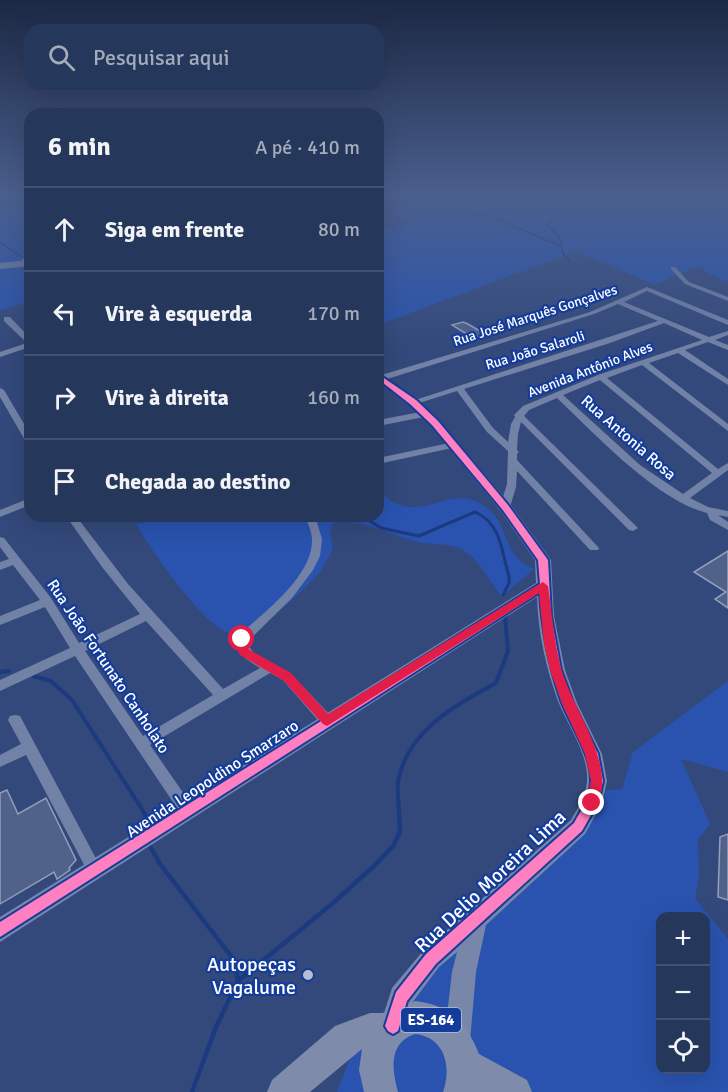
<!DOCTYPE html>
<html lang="pt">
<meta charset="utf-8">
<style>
:root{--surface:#26375c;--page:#2e3f62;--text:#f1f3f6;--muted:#a4acbb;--line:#425172}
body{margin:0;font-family:Signika,sans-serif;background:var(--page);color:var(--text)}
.controls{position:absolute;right:18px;bottom:18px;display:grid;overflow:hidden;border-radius:12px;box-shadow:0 6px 24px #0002}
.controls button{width:54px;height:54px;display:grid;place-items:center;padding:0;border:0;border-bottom:2px solid var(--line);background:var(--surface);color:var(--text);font:30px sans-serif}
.stop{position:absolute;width:18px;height:18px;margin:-14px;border:4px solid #e11d48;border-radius:50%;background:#fff}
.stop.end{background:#e11d48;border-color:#fff;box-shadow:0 2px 6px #0008}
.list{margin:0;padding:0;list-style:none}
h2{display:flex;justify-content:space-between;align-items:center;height:78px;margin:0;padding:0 24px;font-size:26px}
h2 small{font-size:20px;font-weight:400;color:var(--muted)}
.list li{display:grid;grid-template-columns:39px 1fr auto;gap:18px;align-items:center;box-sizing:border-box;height:84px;padding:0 24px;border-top:2px solid var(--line)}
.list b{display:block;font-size:22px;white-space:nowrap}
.list em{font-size:20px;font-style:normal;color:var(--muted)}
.icon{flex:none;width:33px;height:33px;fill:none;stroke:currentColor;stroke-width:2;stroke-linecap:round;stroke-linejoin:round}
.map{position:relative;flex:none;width:728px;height:1092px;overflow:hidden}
.search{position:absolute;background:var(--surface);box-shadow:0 6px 24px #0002;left:24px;top:24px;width:360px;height:66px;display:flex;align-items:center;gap:15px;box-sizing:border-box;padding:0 21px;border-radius:18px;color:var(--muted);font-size:22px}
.panel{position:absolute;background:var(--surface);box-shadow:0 6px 24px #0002;left:24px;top:108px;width:360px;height:414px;border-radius:18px}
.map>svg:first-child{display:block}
.green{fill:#2953af;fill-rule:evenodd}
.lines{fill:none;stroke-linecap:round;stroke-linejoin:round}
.stream-far3{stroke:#1c3a80;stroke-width:1.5}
.stream-far2{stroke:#1c3a80;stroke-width:3}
.stream-far1{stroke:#1c3a80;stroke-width:4}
.stream{stroke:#1c3a80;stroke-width:4.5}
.building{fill:#50628a;stroke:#929eba;stroke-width:1.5}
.street{fill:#7282a6;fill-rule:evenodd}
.secondary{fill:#7887a9;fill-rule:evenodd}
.highway{fill:#7e8bab;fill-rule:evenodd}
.cycleway-casing{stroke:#143c9a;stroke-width:4}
.cycleway{fill:#ff80c0;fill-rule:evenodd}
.route{fill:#e11d48}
.poi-dot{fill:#b8bfd1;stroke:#143c9a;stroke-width:2}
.labels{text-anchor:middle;stroke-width:4.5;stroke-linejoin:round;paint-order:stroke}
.far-street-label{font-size:14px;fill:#fff;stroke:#143c9a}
.shield{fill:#143c9a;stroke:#b8c4e1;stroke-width:1.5}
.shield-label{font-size:15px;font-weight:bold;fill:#fff}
.street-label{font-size:16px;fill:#fff;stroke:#143c9a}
.near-street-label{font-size:20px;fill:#fff;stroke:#143c9a}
.near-poi-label{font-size:20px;fill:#fff;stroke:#143c9a;text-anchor:end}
</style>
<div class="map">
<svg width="728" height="1092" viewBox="0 0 728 1092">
<rect width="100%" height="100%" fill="#33497b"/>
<!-- green -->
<path class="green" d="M0,195H30V302L0,310Z
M398,195H728V282L706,272L704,268L695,267L655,285L576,251L378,325V228H392L412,223L411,220L391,213L401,201Z
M378,491C384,495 391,502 397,504C426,516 450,489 477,502C514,519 497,555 534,569L502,596C487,580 480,557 459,548C447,543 430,545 418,542C389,535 362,518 333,523L330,533L333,549C328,557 324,566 319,573C302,592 256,637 230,633C206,630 149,547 136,524L180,516H378Z
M728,681V772L681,759L710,824L698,840L699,876L695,898L728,939V1092H337L361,1031L446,952L600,791L622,789L633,752ZM660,916H706V1070H660Z"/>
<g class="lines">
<!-- stream-far3 -->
<path class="stream-far3" d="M468,195L463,200L464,210L499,220L560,246
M568,195L564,204L547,225L559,236L563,253L570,262
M560,210L580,211L588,202L596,200L671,201
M0,242L22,257"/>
<!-- stream-far2 -->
<path class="stream-far2" d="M362,516L381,528L419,536L475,512C502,524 501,551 509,576V583L503,595"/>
<!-- stream-far1 -->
<path class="stream-far1" d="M0,672L9,671
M33,676L51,681L72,700L145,814
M399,814C399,804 397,792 398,782C407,730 455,706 496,683L508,651L505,617"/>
<!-- stream -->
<path class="stream" d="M144,813L149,821
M151,848L160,864L234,960L238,981
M192,1092L216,1027L238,981L333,903L375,865L393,846L400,832L399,813"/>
</g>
<!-- building -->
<path class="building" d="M463,322L468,324L485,334L473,338L452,325Z
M728,551V608L715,599L726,592L694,572Z
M7,790L18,814L46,798L76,860L69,868L70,870L57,879L54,872L0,904V793Z
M728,834V900L718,897L720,837Z"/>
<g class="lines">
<!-- street -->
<path class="street" d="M30,253V258L21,266H17V264Z
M671,267H675L689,282L728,297V301L685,284L671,269Z
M647,287L728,320V325L647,291L624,302L709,337L728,331V335L715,340L728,345V350L708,342L685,350L728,379V385L678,353L649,363L728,424V431L642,365L607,378L718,469L728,463V470L690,498L708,507L728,511V517L718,515L728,522V530L710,520L707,513C656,500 595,434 557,398L529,410L524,416L638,528L633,531L629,530L521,422L518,434L517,450L519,452L517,454V460L599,548L598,550H590L517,471L516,487L510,507L505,510L501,509L500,507L507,484L508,451L487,432L457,391L413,405L409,402L658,321L618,304L594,314L384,380L378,379V376L590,312ZM664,323L702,340L598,375L523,406L514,415L515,417L511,424L508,442L493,428L464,389L610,343ZM600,380L712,473L683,494L640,465L563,395Z
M4,317H10L30,338V347L0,357V352L27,343L4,321Z
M0,388L4,390L30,434V445L26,442L0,397Z
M426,411L429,412V416L378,426V420Z
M454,442L457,443L459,445L457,447L378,464V458Z
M30,498V505L0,517V510Z
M66,516H76L128,584L223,689L260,668L246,659L234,644L238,636C263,613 314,576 312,538C311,530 308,523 305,516H315L322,539L320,556L313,570L292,598L246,643L254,653L291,674L332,717L334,721L332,725L327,726L322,725L283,680L270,673L150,745L193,807L195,812L193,817L188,819L183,817L75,656L0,691V680L70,648L45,607L0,625V616L40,600L13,565L0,570V562L9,559L0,547V537L4,538L51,598L79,643L140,614L102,567ZM146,621L213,695L143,736L85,651Z
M161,516H182C178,521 165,521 161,516Z
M15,715L20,716L100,866L103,871L100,876L95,878L90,876L26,755L0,767V755L21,744L8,720L10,716Z"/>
<!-- secondary -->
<path class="secondary" d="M30,260V266L0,269V263Z
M378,373L417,399L439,420L510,504L551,560L554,616L565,670L577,703L602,754L607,781L602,803L585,834L486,925L476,972L470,1041L466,1050L457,1054L448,1050L444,1041L452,972L457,952L439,967L412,1003L402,1035L393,1039L384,1035L380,1026L392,988L423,951L571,820C578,808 585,797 587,782C589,754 568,726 558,701C546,668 538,633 537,597L0,942V917L536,583L535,560L500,510L431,426L409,405L378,381Z"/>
<!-- highway -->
<path class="highway" d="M415,1001C450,1005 467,1023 479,1054L527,1080L532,1092H443C452,1067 445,1037 415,1034C388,1043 392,1070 398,1092H364L359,1070L362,1049L310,1092H267L272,1080L335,1026L370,1013H387Z"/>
<defs>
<path id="cycleway" d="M378,374L416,400L438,421L508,505L548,560L551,616L561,670L573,703L598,754L603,781L598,803L582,831L436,964L407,1001L398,1031L393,1034L388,1031L385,1026L396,992L426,954L574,823C581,810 591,797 591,781C592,755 570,724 561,700C549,665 542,629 540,592L0,937V922L540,584L538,560L502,509L432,425L410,404L378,379Z"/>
</defs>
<!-- cycleway casing -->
<use href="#cycleway" class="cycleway-casing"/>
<!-- cycleway -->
<use href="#cycleway" class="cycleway"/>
</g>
<!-- sky -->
<linearGradient id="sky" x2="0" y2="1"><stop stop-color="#1c2844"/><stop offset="0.56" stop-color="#4a5f8d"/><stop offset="1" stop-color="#4a5f8d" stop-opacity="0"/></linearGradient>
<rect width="728" height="348" fill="url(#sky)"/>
<!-- route -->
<path class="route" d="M543,582L548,586C552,614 554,641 561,668C573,711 617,763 597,807L592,809L588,807L586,803L591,781L585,754L562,703L550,670L544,644L539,593L327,726L323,724L283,680L240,655L235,645L238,636H246L248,649L291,673L328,714Z"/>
<!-- markers -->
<circle class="poi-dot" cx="308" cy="975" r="6"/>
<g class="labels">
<!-- far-street labels -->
<g class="far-street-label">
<text transform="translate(535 315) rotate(-18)" y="5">Rua José Marquês Gonçalves</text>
<text transform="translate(535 350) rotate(-17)" y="5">Rua João Salaroli</text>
<text transform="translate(590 369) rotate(-21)" y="5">Avenida Antônio Alves</text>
</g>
<!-- shield labels -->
<rect class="shield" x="401" y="1008" width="60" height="24" rx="4.5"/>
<g class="shield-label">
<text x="431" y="1025">ES-164</text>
</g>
<!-- street labels -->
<g class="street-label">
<text transform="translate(629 437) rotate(41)" y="6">Rua Antonia Rosa</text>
<text transform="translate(109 666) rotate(56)" y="6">Rua João Fortunato Canholato</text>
<text transform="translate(212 778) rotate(-33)" y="6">Avenida Leopoldino Smarzaro</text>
</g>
<!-- near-street labels -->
<g class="near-street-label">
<text transform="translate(490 881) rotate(-43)" y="7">Rua Delio Moreira Lima</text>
</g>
<!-- near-poi labels -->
<g class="near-poi-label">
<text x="296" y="971">Autopeças<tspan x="296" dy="23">Vagalume</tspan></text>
</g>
</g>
</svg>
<div class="controls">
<button>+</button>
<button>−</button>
<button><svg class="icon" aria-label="locate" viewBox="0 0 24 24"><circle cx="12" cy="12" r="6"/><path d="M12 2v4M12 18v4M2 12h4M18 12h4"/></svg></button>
</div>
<div class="stop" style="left:242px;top:639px"></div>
<div class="stop end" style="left:592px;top:803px"></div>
<div class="search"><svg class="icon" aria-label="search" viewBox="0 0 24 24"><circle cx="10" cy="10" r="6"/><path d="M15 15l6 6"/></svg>Pesquisar aqui</div>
<section class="panel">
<h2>6 min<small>A pé · 410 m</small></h2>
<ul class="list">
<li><svg class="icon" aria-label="ahead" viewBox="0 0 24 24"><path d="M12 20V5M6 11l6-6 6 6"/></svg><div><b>Siga em frente</b></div><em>80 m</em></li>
<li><svg class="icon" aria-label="left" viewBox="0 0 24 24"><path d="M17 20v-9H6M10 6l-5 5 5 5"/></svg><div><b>Vire à esquerda</b></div><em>170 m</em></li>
<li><svg class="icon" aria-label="right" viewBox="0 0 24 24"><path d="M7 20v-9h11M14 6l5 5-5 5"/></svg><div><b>Vire à direita</b></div><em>160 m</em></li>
<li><svg class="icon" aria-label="arrive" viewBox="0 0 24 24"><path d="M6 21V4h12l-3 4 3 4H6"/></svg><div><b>Chegada ao destino</b></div></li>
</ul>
</section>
</div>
